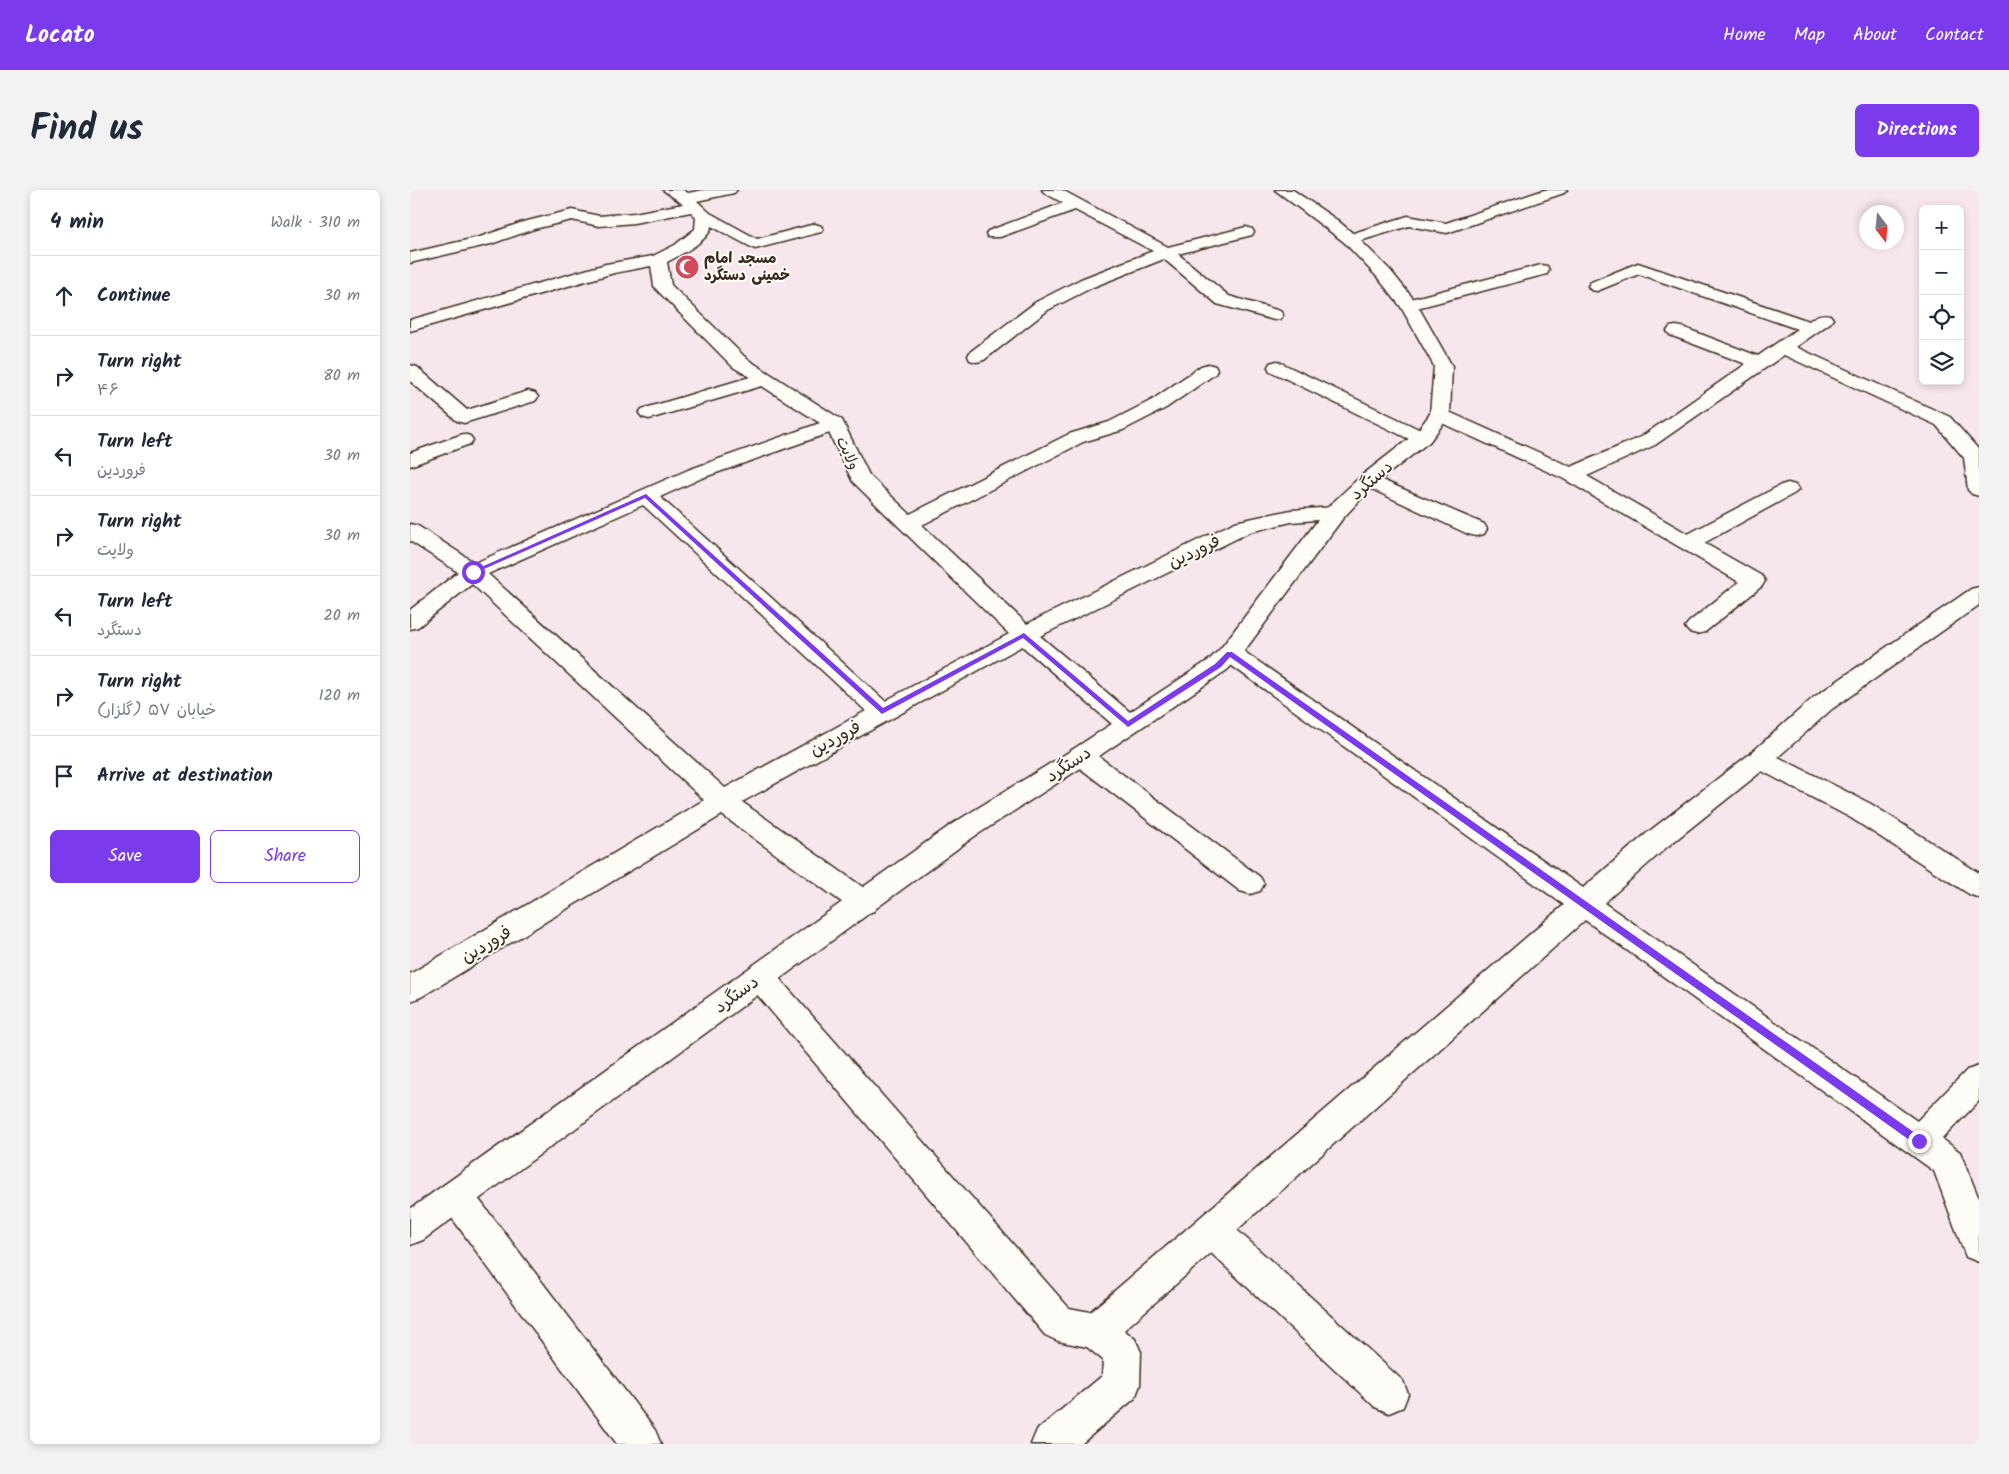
<!DOCTYPE html>
<meta charset="utf-8">
<style>
:root{--surface:#fff;--page:#f2f2f3;--text:#1f2937;--muted:#747a83;--line:#e0e1e3;--accent:#7c3aed}
body{margin:0;font-family:Kalam,"Playpen Sans Arabic",sans-serif;background:var(--page);color:var(--text)}
.controls{position:absolute;right:15px;top:15px;display:grid;overflow:hidden;border-radius:8px;box-shadow:0 2px 8px #0003}
.controls button{width:45px;height:45px;display:grid;place-items:center;padding:0;border:0;border-bottom:1px solid var(--line);background:var(--surface);color:var(--text);font:25px sans-serif}
.compass{position:absolute;left:1449px;top:15px;width:45px;height:45px;border-radius:50%;background:var(--surface);box-shadow:0 2px 8px #0003;rotate:164deg}
.stop{position:absolute;width:15px;height:15px;margin:-11px;border:4px solid #7c3aed;border-radius:50%;background:#fff}
.stop.end{background:#7c3aed;border-color:#fff;box-shadow:0 1px 5px #0008}
.list{margin:0;padding:0;list-style:none}
h2{display:flex;justify-content:space-between;align-items:center;height:65px;margin:0;padding:0 20px;font-size:21px}
h2 small{font-size:16px;font-weight:400;color:var(--muted)}
.list li{display:grid;grid-template-columns:32px 1fr auto;gap:15px;align-items:center;box-sizing:border-box;height:80px;padding:0 20px;border-top:1px solid var(--line)}
.list b{display:block;font-size:19px;white-space:nowrap}
.list p{margin:0;font-size:16px;white-space:nowrap;color:var(--muted)}
.list em{font-size:16px;font-style:normal;color:var(--muted)}
.actions{display:flex;gap:10px;padding:15px 20px}
.actions a{flex:1;padding:11px 0;border:1px solid var(--accent);border-radius:8px;text-align:center;font-size:18px;color:var(--accent)}
.actions .main{background:var(--accent);color:#fff}
.icon{flex:none;width:28px;height:28px;fill:none;stroke:currentColor;stroke-width:2;stroke-linecap:round;stroke-linejoin:round}
.map{position:relative;flex:none;width:1569px;height:1254px;overflow:hidden;border-radius:8px}
header{display:flex;align-items:center;gap:30px;box-sizing:border-box;height:70px;padding:0 25px;background:var(--accent);color:#fff}
header strong{font-size:24px}
nav{display:flex;gap:28px;margin-inline-start:auto;font-size:18px}
.intro{display:flex;align-items:center;justify-content:space-between;box-sizing:border-box;height:120px;padding:0 30px}
h1{margin:0;font-size:35px}
.button{padding:12px 22px;border-radius:8px;background:var(--accent);color:#fff;font-size:18px;font-weight:700}
main{display:flex;gap:30px;padding:0 30px}
aside{flex:1;background:var(--surface);border-radius:8px;box-shadow:0 2px 8px #0003}
.map>svg:first-child{display:block}
.lines{fill:none;stroke-linecap:round;stroke-linejoin:round}
.minor-casing{stroke:#3b2a1e;stroke-width:3}
.major-casing{stroke:#3b2a1e;stroke-width:3}
.minor{fill:#fdfcf7;fill-rule:evenodd}
.major{fill:#fdfcf7;fill-rule:evenodd}
.route{fill:#7c3aed}
.labels{text-anchor:middle;stroke-width:4;stroke-linejoin:round;paint-order:stroke}
.far-poi-label{font-size:15px;font-weight:bold;fill:#3b2a1e;stroke:#fdfcf7;text-anchor:start}
.far-street-label{font-size:15px;fill:#3b2a1e;stroke:#fdfcf7}
.street-label{font-size:18px;fill:#3b2a1e;stroke:#fdfcf7}
</style>
<header>
<strong>Locato</strong>
<nav><a>Home</a><a>Map</a><a>About</a><a>Contact</a></nav>
</header>
<div class="intro"><h1>Find us</h1><a class="button">Directions</a></div>
<main>
<aside>
<h2>4 min<small>Walk · 310 m</small></h2>
<ul class="list">
<li><svg class="icon" aria-label="ahead" viewBox="0 0 24 24"><path d="M12 20V5M6 11l6-6 6 6"/></svg><div><b>Continue</b></div><em>30 m</em></li>
<li><svg class="icon" aria-label="right" viewBox="0 0 24 24"><path d="M7 20v-9h11M14 6l5 5-5 5"/></svg><div><b>Turn right</b><p>۴۶</p></div><em>80 m</em></li>
<li><svg class="icon" aria-label="left" viewBox="0 0 24 24"><path d="M17 20v-9H6M10 6l-5 5 5 5"/></svg><div><b>Turn left</b><p>فروردین</p></div><em>30 m</em></li>
<li><svg class="icon" aria-label="right" viewBox="0 0 24 24"><path d="M7 20v-9h11M14 6l5 5-5 5"/></svg><div><b>Turn right</b><p>ولایت</p></div><em>30 m</em></li>
<li><svg class="icon" aria-label="left" viewBox="0 0 24 24"><path d="M17 20v-9H6M10 6l-5 5 5 5"/></svg><div><b>Turn left</b><p>دستگرد</p></div><em>20 m</em></li>
<li><svg class="icon" aria-label="right" viewBox="0 0 24 24"><path d="M7 20v-9h11M14 6l5 5-5 5"/></svg><div><b>Turn right</b><p>خیابان ۵۷ (گلزار)</p></div><em>120 m</em></li>
<li><svg class="icon" aria-label="arrive" viewBox="0 0 24 24"><path d="M6 21V4h12l-3 4 3 4H6"/></svg><div><b>Arrive at destination</b></div></li>
</ul>
<div class="actions"><a class="main">Save</a><a>Share</a></div>
</aside>
<div class="map">
<svg width="1569" height="1254" viewBox="0 0 1569 1254">
<rect width="100%" height="100%" fill="#f7e7ed"/>
<filter id="ink" filterUnits="userSpaceOnUse"><feTurbulence type="fractalNoise" baseFrequency=".02" numOctaves="2"/><feDisplacementMap in="SourceGraphic" scale="10" xChannelSelector="R" yChannelSelector="G"/><feConvolveMatrix kernelMatrix="1 2 1 2 8 2 1 2 1" color-interpolation-filters="sRGB"/></filter>
<g filter="url(#ink)">
<g class="lines">
<defs>
<path id="minor" d="M253,0H273L278,3L294,0H327L324,3L287,11L300,23L347,49L405,34L411,36L413,39L411,42L345,59L301,36C301,50 268,66 257,72L261,95L337,169L432,230L459,285L500,324L659,244L699,232L742,210L791,176L798,174L805,176L807,180L805,184L756,218L713,240L673,252L512,335L617,434L825,332L881,320L925,317L933,318L936,323L933,328L881,332L840,342L630,446L727,528L731,534L727,540L718,542L709,540L612,456L332,612L464,705L469,713L464,721L454,724L444,721L312,625L11,807L0,811V784L294,610L62,394L8,437L0,439V420L48,382L0,351V334L8,336L65,373L278,280L410,233L352,196L246,227L239,229L232,227L229,223L232,219L340,187L323,177L247,100L244,96L241,76L204,83L0,141V130L196,74L243,66L265,55L285,39L286,27L281,22L224,33L189,36L162,30L124,39L81,54L0,73V63L70,47L113,32L162,20L189,26L224,23L273,14ZM419,243L443,292L599,444L475,511L250,307L292,288ZM233,315L456,521L315,598L78,384Z
M632,0H652L758,57L836,37L842,39L844,42L842,45L768,64L819,106L870,121L873,125L870,129L864,130L807,114L754,69L683,97L638,120L574,170L567,172L560,170L558,166L560,162L626,112L671,89L743,61L665,20L590,47H578L576,44L578,41L653,13L635,3Z
M1134,0H1157L1154,3L1037,43L999,36L940,54L934,52L932,49L934,46L998,26L1036,33Z
M1228,73L1399,131C1406,126 1411,123 1420,125L1423,129L1420,133L1386,157L1540,227L1569,260V306L1562,304L1558,300L1554,268L1526,235L1374,165L1245,255L1177,286L1278,344L1371,295L1378,293L1385,295L1389,299L1385,303L1294,353L1352,386L1355,391L1352,396L1295,442L1287,444L1279,442L1275,437L1279,432L1329,392L1154,289L1023,229L1020,225L1023,221L1030,219L1037,221L1161,277L1231,247L1336,174L1260,145L1257,141L1260,137L1266,136L1272,137L1348,166L1387,139L1229,84L1187,101L1181,100L1178,96L1181,92Z
M1131,75L1137,76L1139,80L1137,84L999,120L993,119L990,115L993,111Z
M867,171L1019,244L1022,248L1019,252L1012,254L1005,252L860,181L858,177L860,173Z
M0,175L7,177L57,220L118,201L125,203L128,207L125,211L54,233L47,231L0,191Z
M53,244L60,246L63,250L60,254L0,276V263Z
M958,284L1074,334L1077,339L1074,344L1066,346L1058,344L951,294L948,290L951,286Z
M1569,397V415L1422,519L1368,567L1461,614L1569,683V708L1559,704L1441,628L1352,581L1257,657L1194,713L1507,931L1557,880L1569,876V911L1532,949L1550,962L1569,1009V1072L1556,1067L1524,981L1175,730L827,1040L993,1191L998,1204L993,1217L979,1223L965,1217L801,1063L714,1140L725,1149L731,1162L730,1195L725,1208L671,1254H621L627,1240L692,1186L693,1170L677,1157L648,1151L635,1145L339,795L335,787L339,779L350,775L361,779L659,1118L680,1122L1154,715L811,468L808,463L811,458L820,456L829,458L1173,698L1237,643L1341,563L1404,507L1561,399Z
M671,557L680,560L850,687L854,694L850,701L840,704L830,701L662,572L658,566L662,560Z
M46,991L58,995L245,1240L251,1254H207L34,1017L29,1006L34,995Z"/>
<path id="major" d="M865,0H883L927,30L946,46L980,80L1005,111L1042,176L1040,225L1019,252L965,294L933,328L829,468L817,480L680,572L562,648L13,1050L0,1055V1019L542,634L662,560L799,470L811,458L917,318L951,286L1005,244L1020,224L1024,176L991,117L968,88L934,52Z"/>
</defs>
<!-- minor casing -->
<use href="#minor" class="minor-casing"/>
<!-- major casing -->
<use href="#major" class="major-casing"/>
<!-- minor -->
<use href="#minor" class="minor"/>
<!-- major -->
<use href="#major" class="major"/>
</g>
</g>
<!-- route -->
<path class="route" d="M236,304L473,518L614,443L718,531L805,474L817,462H822L1512,948V954H1505L820,467L811,477L718,537L613,448L472,524L235,308L65,383L60,382Z"/>
<!-- icons -->
<defs>
<symbol id="mosque-disc" viewBox="-11 -11 22 22"><circle r="9.5" fill="#d1495b" stroke="#fdfcf7"/><path d="M3.5-4.9A6 6 0 1 0 3.5 4.9A5 5 0 1 1 3.5-4.9Z" fill="#fff"/></symbol>
</defs>
<g fill-rule="evenodd">
<use href="#mosque-disc" x="263" y="63" width="28" height="28"/>
</g>
<g class="labels">
<!-- far-poi labels -->
<g class="far-poi-label">
<text x="294" y="73">مسجد امام<tspan x="294" dy="17">خمینی دستگرد</tspan></text>
</g>
<!-- far-street labels -->
<g class="far-street-label">
<text transform="translate(438 263) rotate(65)" y="5">ولایت</text>
</g>
<!-- street labels -->
<g class="street-label">
<text transform="translate(961 290) rotate(-41)" y="6">دستگرد</text>
<text transform="translate(784 361) rotate(-26)" y="6">فروردین</text>
<text transform="translate(425 548) rotate(-29)" y="6">فروردین</text>
<text transform="translate(658 574) rotate(-33)" y="6">دستگرد</text>
<text transform="translate(76 754) rotate(-31)" y="6">فروردین</text>
<text transform="translate(326 804) rotate(-36)" y="6">دستگرد</text>
</g>
</g>
</svg>
<div class="controls">
<button>+</button>
<button>−</button>
<button><svg class="icon" aria-label="locate" viewBox="0 0 24 24"><circle cx="12" cy="12" r="6"/><path d="M12 2v4M12 18v4M2 12h4M18 12h4"/></svg></button>
<button><svg class="icon" aria-label="layers" viewBox="0 0 24 24"><path d="M12 4l9 5-9 5-9-5zM3 14l9 5 9-5"/></svg></button>
</div>
<svg class="compass" viewBox="-18 -18 36 36"><path d="M0-13l5 13h-10z" fill="#e53935"/><path d="M0 13l5-13h-10z" fill="#747a83"/></svg>
<div class="stop" style="left:63px;top:382px"></div>
<div class="stop end" style="left:1509px;top:951px"></div>
</div>
</main>
